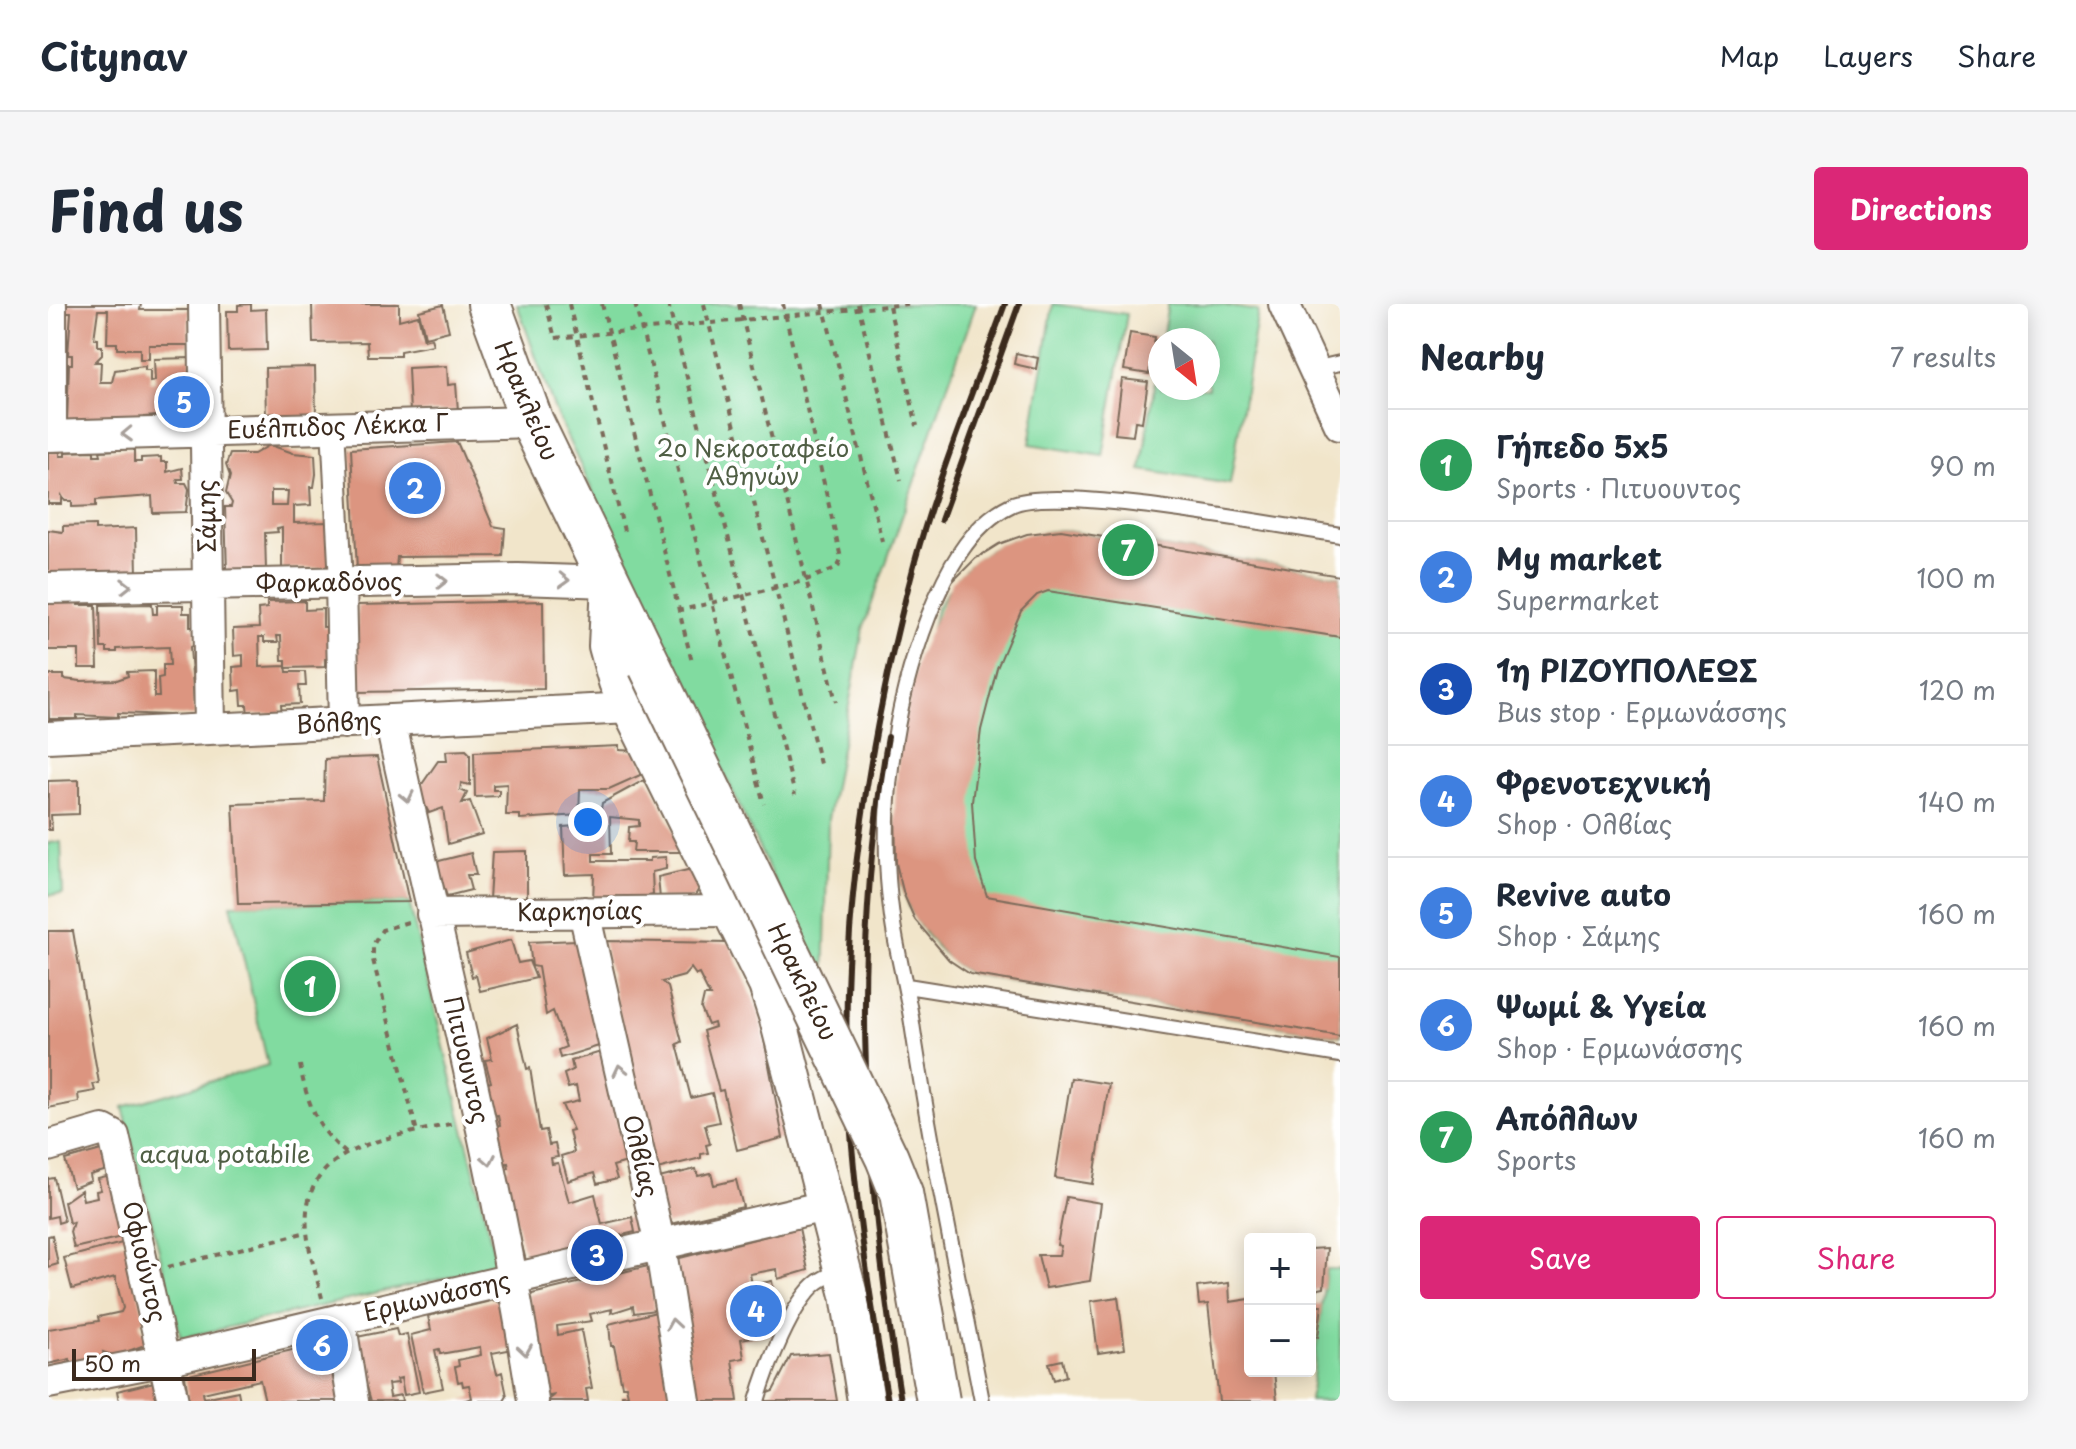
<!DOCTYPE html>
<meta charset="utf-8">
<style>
:root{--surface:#fff;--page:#f6f6f7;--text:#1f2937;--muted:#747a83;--line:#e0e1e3;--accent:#db2777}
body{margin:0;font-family:"Playpen Sans",sans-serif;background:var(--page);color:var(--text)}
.controls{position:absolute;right:24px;bottom:24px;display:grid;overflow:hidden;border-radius:8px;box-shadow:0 4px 20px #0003}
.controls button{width:72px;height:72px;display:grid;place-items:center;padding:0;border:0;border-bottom:2px solid var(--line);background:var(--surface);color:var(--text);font:40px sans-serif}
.compass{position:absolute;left:1100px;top:24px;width:72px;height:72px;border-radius:50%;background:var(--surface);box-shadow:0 4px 20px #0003;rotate:150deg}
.scale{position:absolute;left:24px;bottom:20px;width:184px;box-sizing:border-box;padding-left:8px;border:4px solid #3b2a1e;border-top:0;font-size:22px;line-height:28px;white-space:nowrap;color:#3b2a1e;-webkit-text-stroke:6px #fff;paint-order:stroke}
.you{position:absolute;left:540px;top:518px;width:28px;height:28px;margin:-20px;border:6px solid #fff;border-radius:50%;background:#1a73e8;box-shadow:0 0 0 12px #1a73e833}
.badge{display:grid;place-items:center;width:52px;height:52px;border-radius:50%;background:var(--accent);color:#fff;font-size:26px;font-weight:700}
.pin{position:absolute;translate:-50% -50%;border:4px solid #fff;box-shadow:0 2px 8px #0006}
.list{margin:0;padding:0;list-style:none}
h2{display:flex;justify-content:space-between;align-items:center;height:104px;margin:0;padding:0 32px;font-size:34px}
h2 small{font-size:26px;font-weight:400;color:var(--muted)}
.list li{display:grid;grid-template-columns:52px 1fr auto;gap:24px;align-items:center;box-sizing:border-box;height:112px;padding:0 32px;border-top:2px solid var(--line)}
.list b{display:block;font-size:30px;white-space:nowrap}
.list p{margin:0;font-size:26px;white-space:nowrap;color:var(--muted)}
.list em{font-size:26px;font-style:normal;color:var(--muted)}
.actions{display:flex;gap:16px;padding:24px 32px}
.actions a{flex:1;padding:18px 0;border:2px solid var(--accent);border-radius:8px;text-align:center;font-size:28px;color:var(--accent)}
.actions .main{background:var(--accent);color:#fff}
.map{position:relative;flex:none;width:1292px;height:1097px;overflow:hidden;border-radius:8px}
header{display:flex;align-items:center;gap:48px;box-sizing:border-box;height:112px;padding:0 40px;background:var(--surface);border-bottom:2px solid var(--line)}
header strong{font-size:38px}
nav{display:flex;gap:44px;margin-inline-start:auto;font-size:28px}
.intro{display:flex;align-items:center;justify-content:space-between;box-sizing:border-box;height:192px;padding:0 48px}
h1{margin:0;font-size:56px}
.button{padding:20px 36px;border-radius:8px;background:var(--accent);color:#fff;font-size:28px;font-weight:700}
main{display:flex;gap:48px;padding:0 48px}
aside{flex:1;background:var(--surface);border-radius:8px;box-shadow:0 4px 20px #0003}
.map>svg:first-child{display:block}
.green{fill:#81dba0;stroke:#5e825f;stroke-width:2}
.building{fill:#dc9580;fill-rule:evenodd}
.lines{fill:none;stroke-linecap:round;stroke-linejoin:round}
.service-casing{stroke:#7b6b5a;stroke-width:18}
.pedestrian-casing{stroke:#7b6b5a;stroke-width:26}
.minor-casing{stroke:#7b6b5a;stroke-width:34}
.tertiary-casing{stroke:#7b6b5a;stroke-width:40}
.secondary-casing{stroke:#7b6b5a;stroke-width:46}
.path{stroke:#7b6b5a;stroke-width:4;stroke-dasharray:6 6;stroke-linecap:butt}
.service{stroke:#fff;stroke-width:14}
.pedestrian{stroke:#fff;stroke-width:22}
.minor{stroke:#fff;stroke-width:30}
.tertiary{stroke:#fff;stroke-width:36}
.secondary{stroke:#fff;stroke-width:42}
.rail{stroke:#3b2a1e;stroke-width:6}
.secondary-bridge-casing{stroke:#7b6b5a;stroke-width:46;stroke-linecap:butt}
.secondary-bridge{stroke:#fff;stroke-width:42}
.oneway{stroke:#a79f9a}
.labels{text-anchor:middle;stroke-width:8;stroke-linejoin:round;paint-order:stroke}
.street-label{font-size:24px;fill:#3b2a1e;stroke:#fff}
.park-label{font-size:24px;fill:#505f45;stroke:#fff}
</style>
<header>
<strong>Citynav</strong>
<nav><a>Map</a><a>Layers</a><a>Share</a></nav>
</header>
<div class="intro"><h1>Find us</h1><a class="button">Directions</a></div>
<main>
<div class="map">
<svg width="1292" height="1097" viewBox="0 0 1292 1097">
<rect width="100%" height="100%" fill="#fff"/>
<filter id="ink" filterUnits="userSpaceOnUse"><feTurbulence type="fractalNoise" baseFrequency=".0125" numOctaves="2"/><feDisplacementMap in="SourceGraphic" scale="16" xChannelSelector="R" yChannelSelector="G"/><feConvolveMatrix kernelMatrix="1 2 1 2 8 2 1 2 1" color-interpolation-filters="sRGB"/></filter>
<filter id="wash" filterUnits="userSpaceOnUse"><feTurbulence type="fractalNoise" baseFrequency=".006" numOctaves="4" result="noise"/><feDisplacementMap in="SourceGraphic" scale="32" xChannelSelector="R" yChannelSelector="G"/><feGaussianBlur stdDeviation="1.8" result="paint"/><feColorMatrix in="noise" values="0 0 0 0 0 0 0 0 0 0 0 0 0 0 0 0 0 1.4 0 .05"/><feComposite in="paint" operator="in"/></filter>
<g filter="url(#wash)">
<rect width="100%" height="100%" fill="#f1e5ca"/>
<!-- green -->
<path class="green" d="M469,0H928L815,325L780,515L776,683L507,107Z
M1005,0L1079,10L1055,152L982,140Z
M1120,0H1166L1210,7L1182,180L1093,166L1112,47V84H1160V36H1114Z
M1013,226L1292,272V732L922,670C830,611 842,525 862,431C871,389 879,347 888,306C919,251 951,233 1013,226Z
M13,538L15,590L0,591V539Z
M361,598L449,962L133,1034L75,803L220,761L183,600Z
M1278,965H1292V1097H1262Z"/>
<g id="blocks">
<!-- building -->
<path class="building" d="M19,0H93L92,6H141V41H101V55H92V45H69V39H59L60,6H50L46,35H50V42H54V51L47,58H53L52,78H64L67,66L97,62V66H102V78L107,77L106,55L143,54L145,115L109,116V112L96,113L97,117L19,119L21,60H24V51H20L23,8H19Z
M203,0V6L218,5L219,46L180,47L179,7H190V1Z
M264,0H351V16L370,11L376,36L383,34L385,41L352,47V52H320L319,38L265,39Z
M395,1L401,27L377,33L371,7Z
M1082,29L1107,33L1101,70L1076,66Z
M968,49L990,54L988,65L966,60Z
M399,62L400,81L408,80L410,107L362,109L360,64Z
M267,63L268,113L218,115L217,64Z
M1074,75L1100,78L1094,118L1087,117L1085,132L1067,130Z
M409,138L445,222L457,224L455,252L349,253L348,264L309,266L303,145Z
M222,141L245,149L267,151L268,170L266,183H262L263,201L246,202V219L281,218L282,264L234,265V224L229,225L230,228L217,229L218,267L179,268L177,203H183L184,199L178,189L182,172L178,161L182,150H206ZM223,187H240L239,202H223Z
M86,145V158H93V154L113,153V158H119V168L134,164L135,175H129L130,179H138L141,185L138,208L105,209L104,192L48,196V202L24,203V197H17L14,192V200H0V148H12V152H17V148L46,147V151H53L52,147Z
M47,221V226L88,224L89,272L0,274V226L15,228V222Z
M1013,226L1292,272V333L1000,287L989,291L973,307L949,364L933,426L924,498L928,558L939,592L1292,653V732L922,670L901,656L867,616L856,591L848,559L847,501L851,440L870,353L904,278L927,255L951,240L979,230Z
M0,297H30V301H48L50,364H31V346H0Z
M257,297V306L275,305V323H285L284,355H277V363L238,364V356H234L233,332H229L230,338H216V333H211L212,363L238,362L239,368H257L258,382H251L252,400L233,401L234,410L200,411L199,401H194L193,386L186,387L185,363L195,362V351L186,352L185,325L211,324L210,305L219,304V298Z
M495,297L496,385L309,388V301Z
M104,300L105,310H109V301H135V309H142V323H147V342L142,343L147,412L70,409V413L29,411V415H1L0,371H16V375L33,377L69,376L80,372L79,368L106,367V393H111L110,374L115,373V361H122L121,343L69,345V348H59V344H53L52,301Z
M571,442V446L588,447L599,468L561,485H532L531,511L472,515V511H458L459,480L445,481V486H451V492L427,493L426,448Z
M418,446L422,450V481L413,479L412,486L419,489L414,499L422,497L434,530L400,540L395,504L381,509L378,503L374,505L370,486L390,457H399L398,447Z
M329,453L361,598L190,600L185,500L276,497L277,455Z
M600,474L636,548H585L586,538H580L581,523L591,522V516L562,513L563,550H545V557H602V554L618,553V565L604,568L605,591L601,592V596L545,599L546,570L517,571L515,523L544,521V512H552L554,499Z
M31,476V510L3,511L4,526H0V477Z
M479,547V595H441L444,548Z
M423,549L428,571H419L423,586L399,592L387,558Z
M644,565L652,583L645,595H612L610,573Z
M0,627H25L51,779L45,780L47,787L30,790L31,798L0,804Z
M463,636L470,659L481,657L488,674L432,687L428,671L424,673L418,649Z
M529,636L540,697L554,741L512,754L510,746L518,743L505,707L498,711L490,663L484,662L481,638Z
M555,637L682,639L711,709L735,834L689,846L675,786L671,787L655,727L667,723L666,719L660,721L653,705L656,692H662L651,670L648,671L643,664L636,672L614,678L620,683L634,738L629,740L643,794L664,789L671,818L657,821L662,840L658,841L660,849L653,850V854L605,866Z
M469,720L479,765L482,764L492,827L498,826L501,841L507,840L510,853L503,854L504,860L510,859L521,898L547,890L554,920L584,913L587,928L537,940L539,945L479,961L455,865L461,864L460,859L454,860L446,822L452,821L450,811L444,812L437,780L443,778L437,756L444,755L439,734Z
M553,748L579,858L565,862L569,875L549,880L546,869L520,877L513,852L526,848L521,827L525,826L514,801L531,797L528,782L520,784L516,770L525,766L523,757Z
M1023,774L1061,780L1045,880L1007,874Z
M57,845L63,865L42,871L43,877L25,884L17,856Z
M648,865L650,872L663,869L666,881L688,876L695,903L618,921L607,875Z
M67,871L78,932L26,944L22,928L25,918L21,919L16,898L33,886L35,896L49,893L48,887L53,886L50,875Z
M6,874L16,917L10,919L9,912L0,914V875Z
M1018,893L1053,899L1042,977L998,984L990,951H1011L1013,942L1009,941Z
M751,924L760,966L730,975L729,965L702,970L704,981L724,977L732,1028L693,1035L696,1054L684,1056L690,1097H646L628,955Z
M4,931L10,960L0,963V932Z
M78,938L97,1016L91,1018L94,1028L99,1027L102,1039L67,1052L55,1048L56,1056L23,1063L22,1055L0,1060V1025L51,1017L50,1013L73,1008L75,1004L67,973L24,985L16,954Z
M1279,944L1276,984L1262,987V945Z
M600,962L607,1006L586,1009L585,1002L563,1009L564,1005L542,1010L544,1017L509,1022L510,1031L533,1026L544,1084L538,1085L540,1097H499L507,1091L497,1093L480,991Z
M1181,979L1182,998L1202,995V1067H1226L1229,1097H1171L1160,1000L1151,1001L1149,983Z
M1070,993L1077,1045L1050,1049L1043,997Z
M447,996L459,1003L465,1045L444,1049L449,1070L454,1068L459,1092L456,1097H415L424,1094L421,1081L415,1082L414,1077L410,1078L407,1063L411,1062L410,1056L433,1051L432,1043L392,1050L391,1045L387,1046L395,1084L375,1088L363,1031L383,1026L380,1012Z
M1262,1001H1274L1270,1033L1262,1032Z
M608,1008L624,1097H575L574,1091H580L578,1082H574L566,1042H563L561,1020Z
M348,1025L350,1032L359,1030L371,1088L356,1091L353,1074L349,1075L350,1079L340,1080L342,1093L353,1091L354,1097H323L319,1083H314L304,1034Z
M285,1036L294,1097H217L212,1076L155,1089L156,1094L190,1087L192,1097H137L140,1093L137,1072Z
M781,1049L789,1097H718L717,1090L725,1087L743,1052Z
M1014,1056L1018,1072L1006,1076L1001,1059Z
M106,1078L114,1097H71L69,1087Z"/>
</g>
</g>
<g filter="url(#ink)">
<use href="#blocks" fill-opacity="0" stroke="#7b6b5a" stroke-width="2"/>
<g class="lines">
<defs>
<path id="service" d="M1266,65L1292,59
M859,682L1292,751
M709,1097C718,1066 744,997 770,978C777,973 786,970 793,966
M934,1097C910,973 884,851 865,726C860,688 849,651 844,613C830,512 844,405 881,311C897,270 921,221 963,201C1006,179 1232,222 1292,231"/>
<path id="pedestrian" d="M285,121L293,279"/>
<path id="minor" d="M156,0L162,425
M1236,0L1292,121
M0,132L484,118
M3,132V0
M293,279L296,419
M0,284L470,275L562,278
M342,416C391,643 450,868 485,1097
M0,433L583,404
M536,608L612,941L637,1097
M384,610L681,607
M0,842L55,826L66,832L125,1097
M292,1015L305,1097
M0,1079L118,1056L777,902"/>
<path id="tertiary" d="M562,278L559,342L569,378L719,681L730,715L801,991L818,1097"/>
<path id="secondary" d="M441,0L484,118L602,362"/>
</defs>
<!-- service casing -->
<use href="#service" class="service-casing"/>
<!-- pedestrian casing -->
<use href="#pedestrian" class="pedestrian-casing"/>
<!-- minor casing -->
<use href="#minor" class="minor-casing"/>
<!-- tertiary casing -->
<use href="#tertiary" class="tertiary-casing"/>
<!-- secondary casing -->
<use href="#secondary" class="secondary-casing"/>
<!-- path -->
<path class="path" d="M498,0L507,34L860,0
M521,0L576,227
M554,0L644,358
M587,0L716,500
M620,0L747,491
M656,0L772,460
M691,0L788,398
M775,0L834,237
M810,0L853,176
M841,2L869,122
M629,307L756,277L790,263L793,254L735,0
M360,618L334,626L325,641V656L369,828
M252,761C258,796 269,826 298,849
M120,963L259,928
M274,994C269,973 261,950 259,927C251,839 343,835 406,819"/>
<!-- service -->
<use href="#service" class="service"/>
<!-- pedestrian -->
<use href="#pedestrian" class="pedestrian"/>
<!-- minor -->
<use href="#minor" class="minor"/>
<!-- tertiary -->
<use href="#tertiary" class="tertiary"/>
<!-- secondary -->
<use href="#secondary" class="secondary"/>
<!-- rail -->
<path class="rail" d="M893,216L971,0
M840,433C800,655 817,876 853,1097
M840,1097C820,985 803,874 799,760C794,592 824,420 867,257C891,170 926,85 957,0"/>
<defs>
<path id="secondary-bridge" d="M602,362L839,854L853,889L890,1097"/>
</defs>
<!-- secondary-bridge casing -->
<use href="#secondary-bridge" class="secondary-bridge-casing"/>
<!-- secondary-bridge -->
<use href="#secondary-bridge" class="secondary-bridge"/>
</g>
<!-- one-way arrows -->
<defs><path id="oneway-chevron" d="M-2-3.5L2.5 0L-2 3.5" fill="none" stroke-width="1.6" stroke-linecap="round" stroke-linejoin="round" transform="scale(2)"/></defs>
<g class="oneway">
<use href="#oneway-chevron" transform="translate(79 130) rotate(178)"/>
<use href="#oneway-chevron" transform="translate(516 276) rotate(2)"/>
<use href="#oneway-chevron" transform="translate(394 277) rotate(-1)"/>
<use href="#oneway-chevron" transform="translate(78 282) rotate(-1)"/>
<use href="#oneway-chevron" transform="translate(359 493) rotate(78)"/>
<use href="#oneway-chevron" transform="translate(572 766) rotate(-103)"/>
<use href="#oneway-chevron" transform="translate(441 856) rotate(79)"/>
<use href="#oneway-chevron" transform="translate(625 1020) rotate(-99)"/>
<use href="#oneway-chevron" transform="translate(477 1046) rotate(81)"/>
</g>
</g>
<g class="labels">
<!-- street labels -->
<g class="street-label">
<text transform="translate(478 97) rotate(67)" y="8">Ηρακλείου</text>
<text transform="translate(290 123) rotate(-2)" y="8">Ευέλπιδος Λέκκα Γ</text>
<text transform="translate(159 212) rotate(-91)" y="8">Σάμης</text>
<text transform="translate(281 279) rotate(-1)" y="8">Φαρκαδόνος</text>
<text transform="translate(291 419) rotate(-3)" y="8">Βόλβης</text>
<text transform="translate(532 608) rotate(-1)" y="8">Καρκησίας</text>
<text transform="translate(754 678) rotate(64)" y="8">Ηρακλείου</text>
<text transform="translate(418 756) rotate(77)" y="8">Πιτυουντος</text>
<text transform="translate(592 852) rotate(77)" y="8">Ολβίας</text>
<text transform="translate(96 958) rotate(77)" y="8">Οφιούντος</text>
<text transform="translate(389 993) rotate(-13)" y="8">Ερμωνάσσης</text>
</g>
<!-- park labels -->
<g class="park-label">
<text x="705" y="153">2ο Νεκροταφείο<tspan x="705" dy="28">Αθηνών</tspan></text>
<text x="177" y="859">acqua potabile</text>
</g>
</g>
</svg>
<div class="controls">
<button>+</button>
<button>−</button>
</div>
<svg class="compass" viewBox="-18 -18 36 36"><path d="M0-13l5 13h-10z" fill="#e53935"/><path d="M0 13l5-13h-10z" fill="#747a83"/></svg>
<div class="scale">50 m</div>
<div class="you"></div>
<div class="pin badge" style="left:262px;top:682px;background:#2e9e5b">1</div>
<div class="pin badge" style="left:367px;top:184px;background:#3f7fe0">2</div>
<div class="pin badge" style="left:549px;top:951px;background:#1a4fb4">3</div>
<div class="pin badge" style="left:708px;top:1007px;background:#3f7fe0">4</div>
<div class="pin badge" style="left:136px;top:98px;background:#3f7fe0">5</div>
<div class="pin badge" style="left:274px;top:1041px;background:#3f7fe0">6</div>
<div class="pin badge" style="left:1080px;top:246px;background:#2e9e5b">7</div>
</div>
<aside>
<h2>Nearby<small>7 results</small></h2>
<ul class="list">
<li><span class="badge" style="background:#2e9e5b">1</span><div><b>Γήπεδο 5x5</b><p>Sports · Πιτυουντος</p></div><em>90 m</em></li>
<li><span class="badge" style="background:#3f7fe0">2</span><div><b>My market</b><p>Supermarket</p></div><em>100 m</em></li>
<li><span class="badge" style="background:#1a4fb4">3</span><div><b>1η ΡΙΖΟΥΠΟΛΕΩΣ</b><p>Bus stop · Ερμωνάσσης</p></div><em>120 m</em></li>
<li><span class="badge" style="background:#3f7fe0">4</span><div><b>Φρενοτεχνική</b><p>Shop · Ολβίας</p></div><em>140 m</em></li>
<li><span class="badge" style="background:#3f7fe0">5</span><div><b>Revive auto</b><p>Shop · Σάμης</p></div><em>160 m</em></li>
<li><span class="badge" style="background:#3f7fe0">6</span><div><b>Ψωμί &amp; Υγεία</b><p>Shop · Ερμωνάσσης</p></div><em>160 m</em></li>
<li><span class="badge" style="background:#2e9e5b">7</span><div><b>Απόλλων</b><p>Sports</p></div><em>160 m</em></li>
</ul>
<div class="actions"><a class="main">Save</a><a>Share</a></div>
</aside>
</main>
